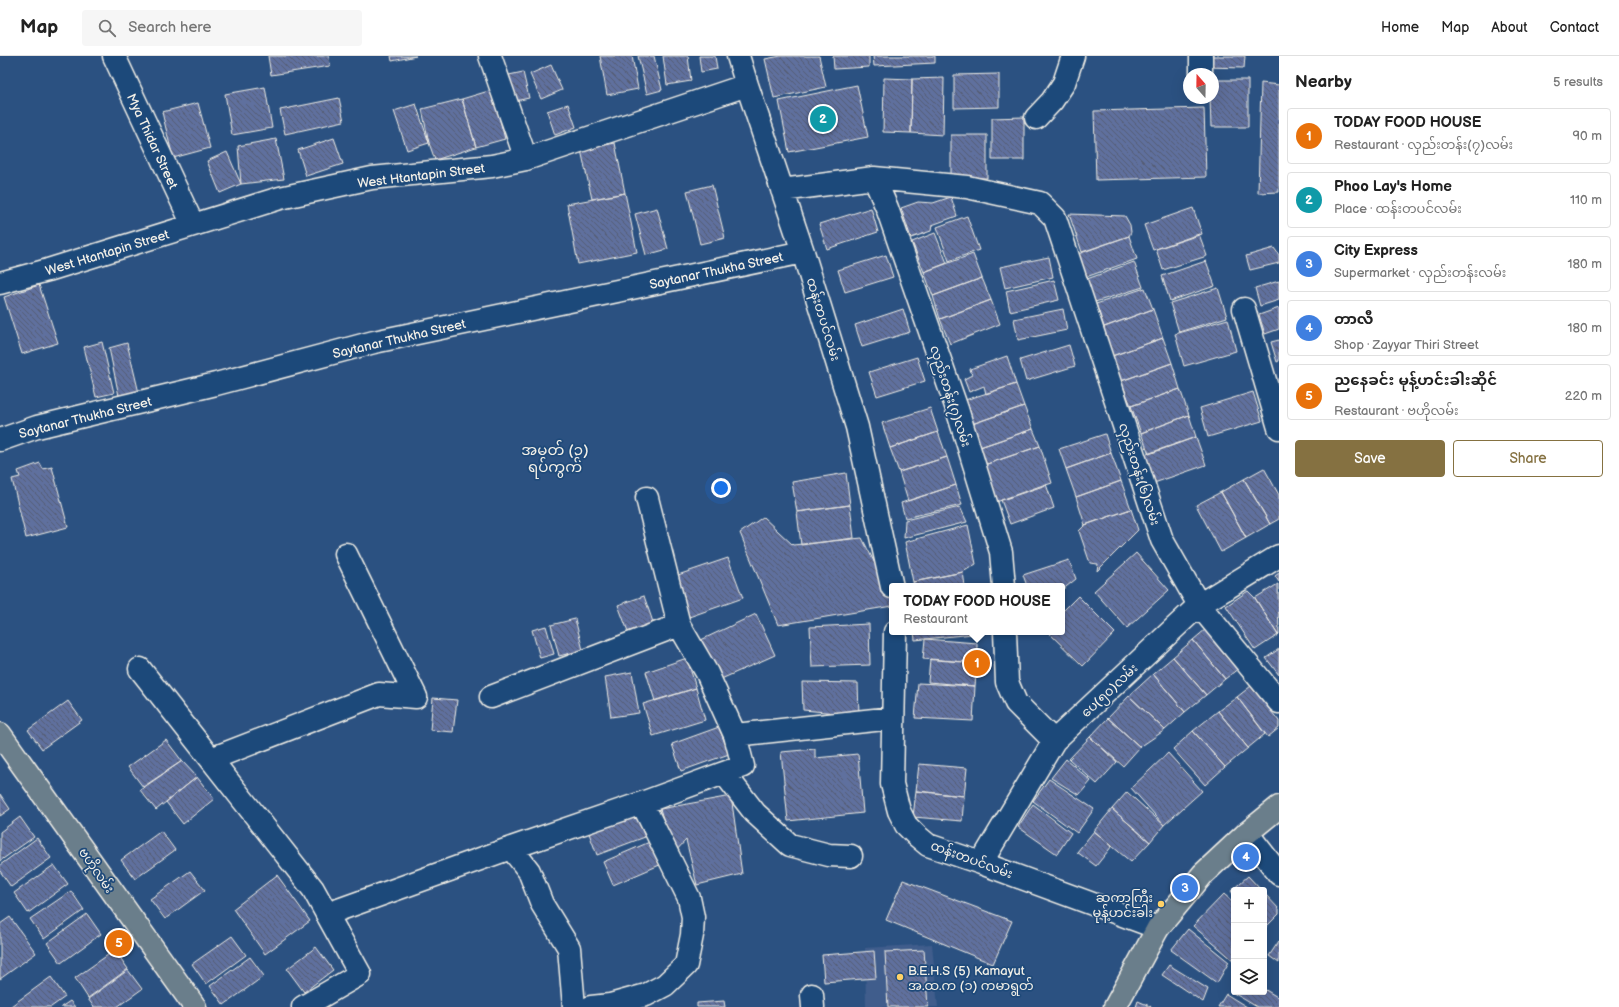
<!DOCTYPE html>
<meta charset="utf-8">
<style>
:root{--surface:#fff;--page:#f6f6f6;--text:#222;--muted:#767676;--line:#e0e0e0;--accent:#857141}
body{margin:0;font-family:"Balsamiq Sans","Noto Sans Myanmar",sans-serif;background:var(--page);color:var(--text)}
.controls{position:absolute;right:12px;bottom:12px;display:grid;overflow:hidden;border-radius:4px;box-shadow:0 4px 16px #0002}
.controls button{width:36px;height:36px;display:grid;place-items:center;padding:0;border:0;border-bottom:1px solid var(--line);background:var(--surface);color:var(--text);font:20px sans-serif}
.compass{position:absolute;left:1183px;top:12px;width:36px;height:36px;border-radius:50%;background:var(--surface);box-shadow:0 4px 16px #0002;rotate:340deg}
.you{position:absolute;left:721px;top:432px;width:14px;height:14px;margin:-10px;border:3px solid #fff;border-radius:50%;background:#1a73e8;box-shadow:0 0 0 6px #1a73e833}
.badge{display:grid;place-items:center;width:26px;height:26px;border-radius:50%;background:var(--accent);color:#fff;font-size:13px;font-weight:700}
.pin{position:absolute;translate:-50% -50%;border:2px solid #fff;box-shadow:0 1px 4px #0006}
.popup{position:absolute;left:889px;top:527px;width:176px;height:52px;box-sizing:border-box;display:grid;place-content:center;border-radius:4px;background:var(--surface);filter:drop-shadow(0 1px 3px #0005);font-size:13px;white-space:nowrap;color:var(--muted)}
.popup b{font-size:15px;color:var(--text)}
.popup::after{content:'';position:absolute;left:50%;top:100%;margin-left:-8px;border:8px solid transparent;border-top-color:var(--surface)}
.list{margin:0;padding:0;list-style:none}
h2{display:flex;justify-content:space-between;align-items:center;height:52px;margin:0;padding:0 16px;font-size:17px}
h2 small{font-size:13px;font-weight:400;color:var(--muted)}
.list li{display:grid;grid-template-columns:26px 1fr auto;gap:12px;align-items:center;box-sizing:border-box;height:56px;margin:0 8px 8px;padding:0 8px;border:1px solid var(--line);border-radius:4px}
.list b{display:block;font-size:15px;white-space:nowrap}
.list p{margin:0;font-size:13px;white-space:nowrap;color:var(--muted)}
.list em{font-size:13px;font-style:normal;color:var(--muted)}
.actions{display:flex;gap:8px;padding:12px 16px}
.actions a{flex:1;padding:9px 0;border:1px solid var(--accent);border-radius:4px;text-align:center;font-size:14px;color:var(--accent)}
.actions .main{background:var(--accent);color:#fff}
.icon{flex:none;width:22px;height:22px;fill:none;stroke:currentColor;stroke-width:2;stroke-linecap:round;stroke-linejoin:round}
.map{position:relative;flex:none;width:1279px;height:951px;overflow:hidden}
header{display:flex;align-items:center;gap:24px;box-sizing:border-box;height:56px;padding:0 20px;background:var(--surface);border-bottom:1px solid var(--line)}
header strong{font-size:19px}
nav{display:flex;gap:22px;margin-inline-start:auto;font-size:14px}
.search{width:280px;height:36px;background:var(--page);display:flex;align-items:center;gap:10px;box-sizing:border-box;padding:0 14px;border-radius:4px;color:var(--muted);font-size:15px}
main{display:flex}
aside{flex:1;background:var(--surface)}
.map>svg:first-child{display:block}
.built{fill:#3f5d8c}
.building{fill:url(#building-back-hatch);stroke:#f4f1e8}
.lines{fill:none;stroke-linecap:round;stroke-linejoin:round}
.minor-casing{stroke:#f4f1e8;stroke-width:25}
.major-casing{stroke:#f4f1e8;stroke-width:25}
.minor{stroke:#1f4a7a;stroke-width:22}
.major{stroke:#6b7e8b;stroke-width:22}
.poi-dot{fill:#ffd166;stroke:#1f4a7a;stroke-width:1.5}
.labels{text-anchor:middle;stroke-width:3.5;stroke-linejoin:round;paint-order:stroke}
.street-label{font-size:13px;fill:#f4f1e8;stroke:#1f4a7a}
.poi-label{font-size:13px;fill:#f4f1e8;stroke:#1f4a7a;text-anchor:end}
.quarter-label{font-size:15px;fill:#f4f1e8;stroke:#1f4a7a}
</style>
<header>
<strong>Map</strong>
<div class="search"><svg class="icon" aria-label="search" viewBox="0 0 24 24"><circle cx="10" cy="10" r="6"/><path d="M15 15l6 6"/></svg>Search here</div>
<nav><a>Home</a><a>Map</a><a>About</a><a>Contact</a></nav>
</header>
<main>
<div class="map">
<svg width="1279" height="951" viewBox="0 0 1279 951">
<defs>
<pattern id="building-back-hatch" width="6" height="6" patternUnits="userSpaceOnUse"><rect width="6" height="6" fill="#5f709e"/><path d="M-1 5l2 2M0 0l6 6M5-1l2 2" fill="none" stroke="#545c72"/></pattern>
</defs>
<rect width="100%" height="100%" fill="#2b5181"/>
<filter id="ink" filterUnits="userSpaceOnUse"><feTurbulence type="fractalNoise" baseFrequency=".025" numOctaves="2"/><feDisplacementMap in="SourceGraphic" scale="8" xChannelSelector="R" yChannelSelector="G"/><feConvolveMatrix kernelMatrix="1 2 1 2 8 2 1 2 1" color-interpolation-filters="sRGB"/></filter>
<g filter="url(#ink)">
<!-- built -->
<path class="built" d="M932,888L938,951H866L865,892Z"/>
<!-- building -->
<path class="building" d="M268,0H329L330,10L271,19Z
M391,0H416L392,5Z
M600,0H632L638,33L607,39Z
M638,0H654L662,34L647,38Z
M663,0H688L691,25L667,29Z
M699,0H715L717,13L701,16Z
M781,0H819L826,31L774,42L765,3Z
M833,0H869V11L834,13Z
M873,0H935V7L874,10Z
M1207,0H1245L1244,12L1207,11Z
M551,9L562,34L541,43L530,18Z
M523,16L529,42L515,45L509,19Z
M999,18V51L954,52V19Z
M884,22L912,23L911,77L883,76Z
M944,22L943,79L911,77L912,23Z
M1213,24H1248V71H1211L1210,42H1213Z
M1261,27L1279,29V136L1258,137Z
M857,29L868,81L789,96L779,45Z
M265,31L272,72L232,79L225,38Z
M492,34L505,83L476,91L462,43Z
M339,42L344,65L285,78L280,54Z
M462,43L476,91L435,104L429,87L422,53Z
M198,47L210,92L173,102L162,56Z
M416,48L429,87L407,94L394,55Z
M568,48L576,71L555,79L547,55Z
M1204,52L1206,121L1096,124L1094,55Z
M1024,61V104H992V62Z
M951,79H987V122H951Z
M334,82L343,108L306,120L298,94Z
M276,83L284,123L241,128L238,90Z
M615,87L625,137L592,143L581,94Z
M227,96L241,128L220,137L207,105Z
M712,129L725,182L700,188L687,135Z
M625,137L637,196L578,208L567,148Z
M951,141L957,160L932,169L931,175L911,182L901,152L918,146L933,147Z
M657,152L668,193L646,199L635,158Z
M871,152L878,176L827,193L819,168Z
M1193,152L1202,178L1153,194L1144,169Z
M1069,158L1125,160L1130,169L1131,176L1129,180L1082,196Z
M967,160L979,194L949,205L937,171Z
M935,177L947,207L924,216L912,186Z
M1199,178L1207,200L1163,214L1156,193Z
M1129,180L1137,203L1086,221L1078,198Z
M1274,192L1279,199V207L1250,214L1246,200Z
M973,198L982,222L933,240L924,216Z
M886,199L893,221L845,236L838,214Z
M1049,201L1053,221L1005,232L1000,211Z
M1206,205L1215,230L1170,245L1162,220Z
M1134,206L1143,231L1095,246L1087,223Z
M982,222L991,244L940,263L933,240Z
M1054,224L1059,244L1010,255L1006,235Z
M1279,225V244L1260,250L1255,232Z
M39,229L58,287L22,298L4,241Z
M1145,232L1153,253L1104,271L1096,248Z
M1218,232L1227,261L1179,276L1170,247Z
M991,244L1000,268L950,288L940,263Z
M1279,252V273L1265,278L1259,259Z
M903,253L910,276L862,291L855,269Z
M1063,253L1067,274L1018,284L1014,263Z
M1153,253L1163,282L1112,300L1102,272Z
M1228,263L1236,295L1184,310L1175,278Z
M1163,282L1172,307L1121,325L1112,300Z
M1279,284V305L1277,306L1271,286Z
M102,286L114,337L96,341L84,291Z
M127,287L139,337L119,340L109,292Z
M1069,289L1075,310L1026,325L1020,304Z
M1007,300L1016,328L986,338L984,330L969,336L964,323L972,319L970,313Z
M917,301L925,325L877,340L869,316Z
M1172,307L1180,333L1131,350L1121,325Z
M1016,328L1024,350L972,368L965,344Z
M1180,333L1189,359L1141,377L1131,350Z
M1253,336L1262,365L1208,381L1200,352Z
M1024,350L1033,373L980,391L972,368Z
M930,352L938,376L890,392L882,367Z
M1189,359L1196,381L1149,398L1141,377Z
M1033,373L1040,390L984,409L980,391Z
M938,376L947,401L899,416L890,392Z
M1105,378L1111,397L1066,413L1059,393Z
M1196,381L1206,409L1154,427L1144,399Z
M1040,390L1052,427L996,446L984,409Z
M1111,397L1121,425L1076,441L1066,413Z
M947,401L956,429L908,445L899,416Z
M40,407L43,413L52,411L68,471L26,482L12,423L20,421L18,415Z
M1264,412L1279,439V463L1270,468L1244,423Z
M846,417L850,449L797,456L792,426Z
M1244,423L1270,468L1246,482L1221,436Z
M1121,425L1131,453L1085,469L1076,441Z
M1046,428L1054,452L1010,468L1001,444Z
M956,429L962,449L905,462L901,447Z
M1221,436L1246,482L1221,496L1196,449Z
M850,449L854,482L801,489L797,456Z
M960,451L967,466L904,482L905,464Z
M1131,453L1138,474L1097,515L1098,508L1090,507L1079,475L1085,469Z
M763,461L793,489L862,482L892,541V550L778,569L740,477Z
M968,469L976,508L963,516L913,526L905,486Z
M1136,497L1169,534L1127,572L1094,535Z
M728,502L743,542L689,561L675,520Z
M1069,504L1076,523L1062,534V530H1027L1023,519Z
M963,516L965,530H914L913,526Z
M1279,517V526L1275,520Z
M1278,528L1279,578L1278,579L1255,542Z
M1248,535L1255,542L1278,579L1255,594L1226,550Z
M644,540L654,569L629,578L618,549Z
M1078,540L1115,577L1083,610L1048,576H1062V556Z
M756,558L775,599L719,624L701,584Z
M575,563L583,594L559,600L551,569Z
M869,568L870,609L812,611L810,571Z
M546,570L554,598L540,602L532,574Z
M1206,573L1239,612L1225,623L1193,584Z
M914,576H973V578L915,584Z
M925,583L977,587V607L923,603Z
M1193,584L1225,623L1206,639L1173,601Z
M1279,593V619L1266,602Z
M1173,601L1206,639L1185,656L1153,618Z
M687,602L696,632L655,645L646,616Z
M930,603L977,607L975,630L928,626Z
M632,616L639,657L611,661L605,621Z
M1153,618L1185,656L1165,674L1129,640Z
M802,626L858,627L859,659L803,654Z
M918,627L975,630L973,665L915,662Z
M1251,630L1279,665V672L1268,681L1237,641Z
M696,632L705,664L653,680L643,648Z
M1129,640L1165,674L1140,691L1108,662Z
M1237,641L1265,678L1248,692L1218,655Z
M433,642L457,644L453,676L430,674Z
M68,645L82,664L42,693L28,674Z
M1218,655L1248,692L1225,711L1193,675Z
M1108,662L1140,691L1123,710L1090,681Z
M719,671L729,698L681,715L672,688Z
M1193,675L1225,711L1205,729L1173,693Z
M1090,681L1117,706L1097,728L1069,703Z
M166,684L182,705L143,731L128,711Z
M815,693V702L858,698L863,757L788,765L781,696Z
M1168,697L1202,735L1164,769L1131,732Z
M1066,703L1091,725L1079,739L1051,722Z
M182,705L197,721L156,754L140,734Z
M919,708L967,712L964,740L916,735Z
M197,721L214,743L183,768L166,746Z
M1049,723L1094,753L1077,777L1033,745Z
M916,735L964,740L962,765L913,761Z
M1127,736L1164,769L1150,786L1112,753Z
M0,738L10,753L0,760Z
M731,740L742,818L697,829L686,784L674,797L660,753Z
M1033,748L1071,777L1057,798L1018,771Z
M1112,753L1150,786L1131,806L1094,775Z
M634,754L645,781L597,799L587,772Z
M20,761L34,781L0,805V776Z
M161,775L175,794L135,823L121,804Z
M1094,775L1112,790L1096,810L1077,796Z
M37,782L51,802L11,831L0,815V809Z
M652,785L662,808L613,829L603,806Z
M54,809L68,828L28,857L14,837Z
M190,815L205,834L165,863L150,843Z
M277,819L310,865L265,898L233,853Z
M1248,820L1261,834H1234V839L1231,835Z
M903,824L1012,865L993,908L886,864Z
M71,835L84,854L44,883L30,863Z
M1264,837L1279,853V858L1265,872Z
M1224,838L1234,847V902L1233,904L1193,870Z
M87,858L101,878L61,907L47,887Z
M10,861L36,897L0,923V868Z
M1188,873L1229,906L1217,927L1171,894Z
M232,880L246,899L206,928L192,908Z
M1279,885V907L1269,900Z
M316,891L333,914L304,936L287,913Z
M115,894L128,913L88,942L75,922Z
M924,894L928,951H888L885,896Z
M874,895L876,922L824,926L822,899Z
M250,901L264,920L224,949L210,930Z
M1169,909L1208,933L1203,946L1162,919Z
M128,914L142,933L117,951H94L88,943Z
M51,921L65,941L51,951H12L11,950Z
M1234,928V936H1264V933L1279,942V951H1257L1230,935Z
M1226,938L1247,951H1218Z
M70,945L75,951H61Z
M724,945L725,951H697V947Z
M1138,945L1152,951H1136Z"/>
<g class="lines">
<defs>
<path id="minor" d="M114,0L193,169
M490,0L526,103
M738,0L747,29L803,196L857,371L892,531
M1201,0V18
M1036,62L1052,45L1064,27L1073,0
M874,122L887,152L957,353L1001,496L1004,530
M782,134L874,122L967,131L1040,147L1055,162L1061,180L1162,484L1199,549L1279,646
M0,227L48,214L280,142L372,122L492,110L526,103L747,29
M1244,253L1279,372
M0,384L37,371L216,328L374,286L803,196
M346,498L416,641
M895,576L892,728L899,755L906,769L916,779L928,789L981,807L1158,872
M1005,576L1007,626L1016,647L1054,685
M140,613L313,833L360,918L303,951
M491,641L679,569
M735,679L893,662
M211,703L379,638L416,641
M724,717L755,757L790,789L829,799L851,800
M1247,777L1279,818
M511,792L529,815L542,848L569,892L574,951
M981,807L1054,685L1199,549L1279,500
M327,858L511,792L642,747L743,710L735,679L707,617L679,569L647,442
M812,939L813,951
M591,951L610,949L646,939L665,929L686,909L692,879L693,861L689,842L642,747"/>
<path id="major" d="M0,678L195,951
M1115,951L1158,872L1203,818L1247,777L1279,751"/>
</defs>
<!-- minor casing -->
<use href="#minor" class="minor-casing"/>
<!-- major casing -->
<use href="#major" class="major-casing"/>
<!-- minor -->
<use href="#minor" class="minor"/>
<!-- major -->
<use href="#major" class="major"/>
</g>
</g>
<!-- markers -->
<g class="poi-dot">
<circle cx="1161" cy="848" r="4"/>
<circle cx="900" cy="921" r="4"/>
</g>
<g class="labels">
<!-- street labels -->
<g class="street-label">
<text transform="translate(153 85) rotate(65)" y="5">Mya Thidar Street</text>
<text transform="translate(421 119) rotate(-7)" y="5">West Htantapin Street</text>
<text transform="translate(107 196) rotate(-17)" y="5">West Htantapin Street</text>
<text transform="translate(716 214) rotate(-12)" y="5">Saytanar Thukha Street</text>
<text transform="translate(824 263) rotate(73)" y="5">ထန်းတပင်လမ်း</text>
<text transform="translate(399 282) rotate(-13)" y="5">Saytanar Thukha Street</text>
<text transform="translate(951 340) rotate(72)" y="5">လှည်းတန်း(၇)လမ်း</text>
<text transform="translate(85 361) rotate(-14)" y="5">Saytanar Thukha Street</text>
<text transform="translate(1140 418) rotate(72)" y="5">လှည်းတန်း(၆)လမ်း</text>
<text transform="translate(1109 634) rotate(-43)" y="5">ပေ(၅၀)လမ်း</text>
<text transform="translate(972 803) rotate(20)" y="5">ထန်းတပင်လမ်း</text>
<text transform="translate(97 814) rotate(55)" y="5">ဗဟိုလမ်း</text>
</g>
<!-- poi labels -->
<g class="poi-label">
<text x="1153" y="846">ဆကာကြီး<tspan x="1153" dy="15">မုန့်ဟင်းခါး</tspan></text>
<text x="908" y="919" text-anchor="start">B.E.H.S (5) Kamayut<tspan x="908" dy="15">အ.ထ.က (၁) ကမာရွတ်</tspan></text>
</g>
<!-- quarter labels -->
<g class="quarter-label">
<text x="555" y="399">အမှတ် (၃)<tspan x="555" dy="17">ရပ်ကွက်</tspan></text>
</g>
</g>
</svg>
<div class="controls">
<button>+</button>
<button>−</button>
<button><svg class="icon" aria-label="layers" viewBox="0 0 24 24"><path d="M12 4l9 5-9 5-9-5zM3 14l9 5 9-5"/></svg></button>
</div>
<svg class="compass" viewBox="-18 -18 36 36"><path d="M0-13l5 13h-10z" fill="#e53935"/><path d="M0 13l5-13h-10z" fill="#767676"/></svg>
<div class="you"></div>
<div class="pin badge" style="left:977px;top:607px;background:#e8710a">1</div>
<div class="popup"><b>TODAY FOOD HOUSE</b>Restaurant</div>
<div class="pin badge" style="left:823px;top:63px;background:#0f9aa8">2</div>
<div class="pin badge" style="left:1185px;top:832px;background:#3f7fe0">3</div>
<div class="pin badge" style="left:1246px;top:801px;background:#3f7fe0">4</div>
<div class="pin badge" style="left:119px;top:887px;background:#e8710a">5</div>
</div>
<aside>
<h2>Nearby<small>5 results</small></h2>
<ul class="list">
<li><span class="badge" style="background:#e8710a">1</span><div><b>TODAY FOOD HOUSE</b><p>Restaurant · လှည်းတန်း(၇)လမ်း</p></div><em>90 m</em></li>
<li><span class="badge" style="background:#0f9aa8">2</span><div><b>Phoo Lay's Home</b><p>Place · ထန်းတပင်လမ်း</p></div><em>110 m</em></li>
<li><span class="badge" style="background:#3f7fe0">3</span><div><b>City Express</b><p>Supermarket · လှည်းတန်းလမ်း</p></div><em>180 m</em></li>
<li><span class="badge" style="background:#3f7fe0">4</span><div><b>တာလီ</b><p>Shop · Zayyar Thiri Street</p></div><em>180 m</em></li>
<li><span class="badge" style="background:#e8710a">5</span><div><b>ညနေခင်း မုန့်ဟင်းခါးဆိုင်</b><p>Restaurant · ဗဟိုလမ်း</p></div><em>220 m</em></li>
</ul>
<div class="actions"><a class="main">Save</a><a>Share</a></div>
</aside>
</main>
